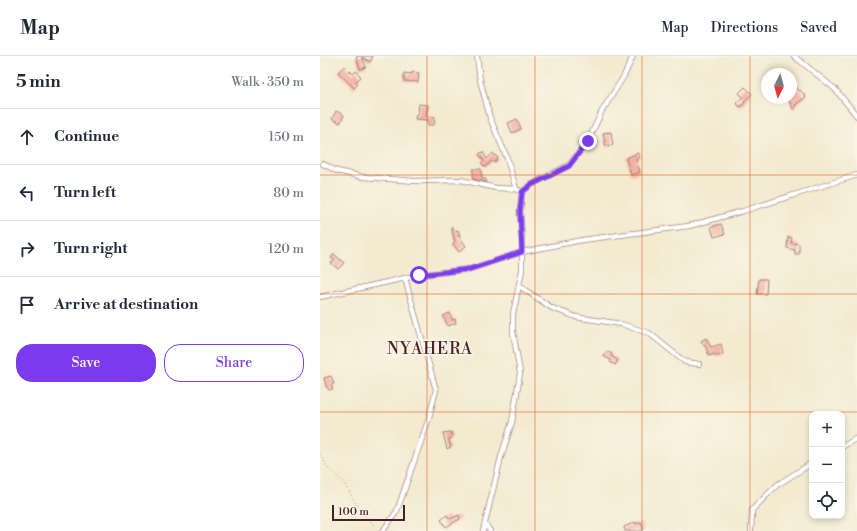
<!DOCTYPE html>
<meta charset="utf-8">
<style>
:root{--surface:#fff;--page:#f2f2f3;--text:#1f2937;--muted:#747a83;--line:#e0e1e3;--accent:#7c3aed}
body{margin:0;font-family:"Libre Bodoni",serif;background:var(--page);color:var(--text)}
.controls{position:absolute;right:12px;bottom:12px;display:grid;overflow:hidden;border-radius:8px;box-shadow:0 2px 6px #0003}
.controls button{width:36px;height:36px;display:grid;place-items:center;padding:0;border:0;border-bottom:1px solid var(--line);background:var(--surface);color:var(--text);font:20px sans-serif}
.compass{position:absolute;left:441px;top:12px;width:36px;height:36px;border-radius:50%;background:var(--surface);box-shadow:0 2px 6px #0003;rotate:186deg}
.scale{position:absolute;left:12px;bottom:10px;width:73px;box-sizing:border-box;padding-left:4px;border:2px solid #4a1f2b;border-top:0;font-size:11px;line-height:14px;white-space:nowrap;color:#4a1f2b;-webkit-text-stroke:3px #fcf5e5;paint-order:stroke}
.stop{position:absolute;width:12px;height:12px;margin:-9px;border:3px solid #7c3aed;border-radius:50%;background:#fff}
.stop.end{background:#7c3aed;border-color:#fff;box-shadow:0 1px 4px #0008}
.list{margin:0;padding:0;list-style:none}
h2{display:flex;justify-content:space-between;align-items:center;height:52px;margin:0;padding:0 16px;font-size:17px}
h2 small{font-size:13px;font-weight:400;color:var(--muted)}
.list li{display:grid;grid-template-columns:26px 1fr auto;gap:12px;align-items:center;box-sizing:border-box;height:56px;padding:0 16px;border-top:1px solid var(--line)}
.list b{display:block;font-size:15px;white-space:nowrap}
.list em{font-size:13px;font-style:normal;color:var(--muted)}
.actions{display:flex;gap:8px;padding:12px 16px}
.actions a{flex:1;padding:9px 0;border:1px solid var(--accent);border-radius:16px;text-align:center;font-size:14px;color:var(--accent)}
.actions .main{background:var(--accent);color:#fff}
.icon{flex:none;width:22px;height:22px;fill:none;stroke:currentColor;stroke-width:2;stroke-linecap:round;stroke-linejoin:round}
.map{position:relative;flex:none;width:537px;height:475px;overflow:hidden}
header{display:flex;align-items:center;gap:24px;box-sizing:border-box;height:56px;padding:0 20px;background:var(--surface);border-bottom:1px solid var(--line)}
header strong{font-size:19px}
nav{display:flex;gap:22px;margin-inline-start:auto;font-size:14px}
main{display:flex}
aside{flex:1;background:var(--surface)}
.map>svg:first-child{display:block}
.building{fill:#f5ae9f}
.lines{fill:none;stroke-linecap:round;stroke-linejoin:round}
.street-casing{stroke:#9e847e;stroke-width:6}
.path{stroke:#9e847e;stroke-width:1;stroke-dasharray:1 3;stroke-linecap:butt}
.street{stroke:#fff;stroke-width:4.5}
.route{stroke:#7c3aed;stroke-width:5}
.grid{fill:none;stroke:#e0560e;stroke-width:1;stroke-opacity:0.55}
.labels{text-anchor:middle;stroke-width:3.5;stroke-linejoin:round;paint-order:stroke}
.quarter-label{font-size:16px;letter-spacing:1px;fill:#4a1f2b;stroke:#fcf5e5}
</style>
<header>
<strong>Map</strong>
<nav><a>Map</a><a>Directions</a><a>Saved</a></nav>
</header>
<main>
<aside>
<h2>5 min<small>Walk · 350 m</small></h2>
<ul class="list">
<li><svg class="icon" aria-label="ahead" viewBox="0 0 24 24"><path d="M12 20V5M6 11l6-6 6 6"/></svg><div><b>Continue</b></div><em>150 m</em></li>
<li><svg class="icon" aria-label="left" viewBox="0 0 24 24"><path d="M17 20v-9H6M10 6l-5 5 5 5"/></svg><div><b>Turn left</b></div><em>80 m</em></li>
<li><svg class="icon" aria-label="right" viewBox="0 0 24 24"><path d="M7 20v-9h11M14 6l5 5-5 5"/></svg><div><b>Turn right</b></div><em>120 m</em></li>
<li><svg class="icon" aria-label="arrive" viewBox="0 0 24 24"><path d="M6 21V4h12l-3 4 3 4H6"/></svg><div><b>Arrive at destination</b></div></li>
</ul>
<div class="actions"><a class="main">Save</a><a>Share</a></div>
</aside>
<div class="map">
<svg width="537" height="475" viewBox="0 0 537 475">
<rect width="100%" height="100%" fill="#fcf5e5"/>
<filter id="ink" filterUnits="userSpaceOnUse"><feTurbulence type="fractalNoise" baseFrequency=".025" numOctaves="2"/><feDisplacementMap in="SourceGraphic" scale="8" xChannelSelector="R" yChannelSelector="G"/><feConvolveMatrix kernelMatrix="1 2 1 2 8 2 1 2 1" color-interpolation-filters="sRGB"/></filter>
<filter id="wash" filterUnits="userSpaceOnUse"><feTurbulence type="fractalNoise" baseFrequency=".012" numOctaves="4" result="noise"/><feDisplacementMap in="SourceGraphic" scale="16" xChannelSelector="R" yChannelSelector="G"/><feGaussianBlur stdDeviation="0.9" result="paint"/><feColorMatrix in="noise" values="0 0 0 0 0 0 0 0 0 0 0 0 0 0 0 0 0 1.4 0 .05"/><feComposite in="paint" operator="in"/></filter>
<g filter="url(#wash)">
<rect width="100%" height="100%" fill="#f3ead0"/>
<g id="blocks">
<!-- building -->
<path class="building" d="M39,0H53L50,6L42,1L46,11L40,13L36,1Z
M25,10L33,18L36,15L41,21L35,26L38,28L34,32L18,16Z
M92,16L99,17L98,26L84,25V17L92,18Z
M476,30L479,35L480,34L486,41L475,49L476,51L473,53L468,42H471V38L473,37L471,33Z
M425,31L432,38L424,45L425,47L420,51L416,47L423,41L419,37Z
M99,48L108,49L106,60L115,61L114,69H108V64L95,63L96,58H98Z
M16,55L24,59L20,67L12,63Z
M197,63L201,73L192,77L188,67Z
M291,76L293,89L286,91L283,77Z
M163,96L167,103L173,97L178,102L174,107L172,105L165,111L161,107L164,105L159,98Z
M318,97L320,101L316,104L320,116L311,119L306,102Z
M153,113H161L162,123H166V126L153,123Z
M401,168L405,178L394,181L391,171Z
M131,170L135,175L138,174L140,180L138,179L146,190L139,196L133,188L135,186Z
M468,181L472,182L471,187L479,188V198H475V194L467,192Z
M14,198L24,207L18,213L11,207L15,204L11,202Z
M439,223H447L446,238H437Z
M130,257L132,264L135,263L136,267L128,270L123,260Z
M386,282L391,291L401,288L403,298L396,300L395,298L389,300L385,289L384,290L381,285Z
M287,295L292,298L291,300L298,304L295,309L290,306L291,304L283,300Z
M11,320L14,328L11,329L13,333L9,334L6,330L4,322Z
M131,376L132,382L129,383V386L131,391L127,393L123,377Z
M127,459L130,463L139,459L140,463L126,471L121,464Z
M315,466L316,468L321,466L324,473L320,475H305L304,471Z"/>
</g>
</g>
<g filter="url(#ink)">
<use href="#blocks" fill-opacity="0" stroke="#9e847e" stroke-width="1"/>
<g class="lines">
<defs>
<path id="street" d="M157,0L160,24L170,62L187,102L196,133
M474,0L515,33L537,60
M3,108L17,115L43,121L95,125L141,124L176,132L196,133L202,136
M199,230L232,252L256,261L301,268L329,277L365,306L379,308
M0,241L99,219L150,213L202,196L262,184L369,170L423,155L537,119
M522,391L537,382
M165,468L170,475
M63,475L77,455L108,365L116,334L85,222
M163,475L181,401L192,366L197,337L200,317L193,276V258L202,214V183L200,155L202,136L211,129L249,109L268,85L282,55L304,20L313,0
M431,475L432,454L457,429L492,407"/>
</defs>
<!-- street casing -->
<use href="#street" class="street-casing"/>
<!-- path -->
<path class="path" d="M0,398L8,412L24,427L38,451L45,460L58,473"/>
<!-- street -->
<use href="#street" class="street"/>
</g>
</g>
<g class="lines" filter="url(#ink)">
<!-- route -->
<path class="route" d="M99,219L150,213L202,196L200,155L202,136L211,129L249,110L268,85"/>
</g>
<!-- grid -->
<path class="grid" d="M107,0V475M215,0V475M322,0V475M430,0V475M0,119H537M0,238H537M0,356H537"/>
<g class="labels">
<!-- quarter labels -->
<g class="quarter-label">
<text x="110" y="298">NYAHERA</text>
</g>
</g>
</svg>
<div class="controls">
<button>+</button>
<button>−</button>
<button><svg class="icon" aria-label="locate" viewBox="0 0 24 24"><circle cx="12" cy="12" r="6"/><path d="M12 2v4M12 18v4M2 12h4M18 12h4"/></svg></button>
</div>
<svg class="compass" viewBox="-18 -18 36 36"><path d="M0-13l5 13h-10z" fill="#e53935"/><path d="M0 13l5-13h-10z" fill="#747a83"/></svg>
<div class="scale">100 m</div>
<div class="stop" style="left:99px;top:219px"></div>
<div class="stop end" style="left:268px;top:85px"></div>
</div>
</main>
